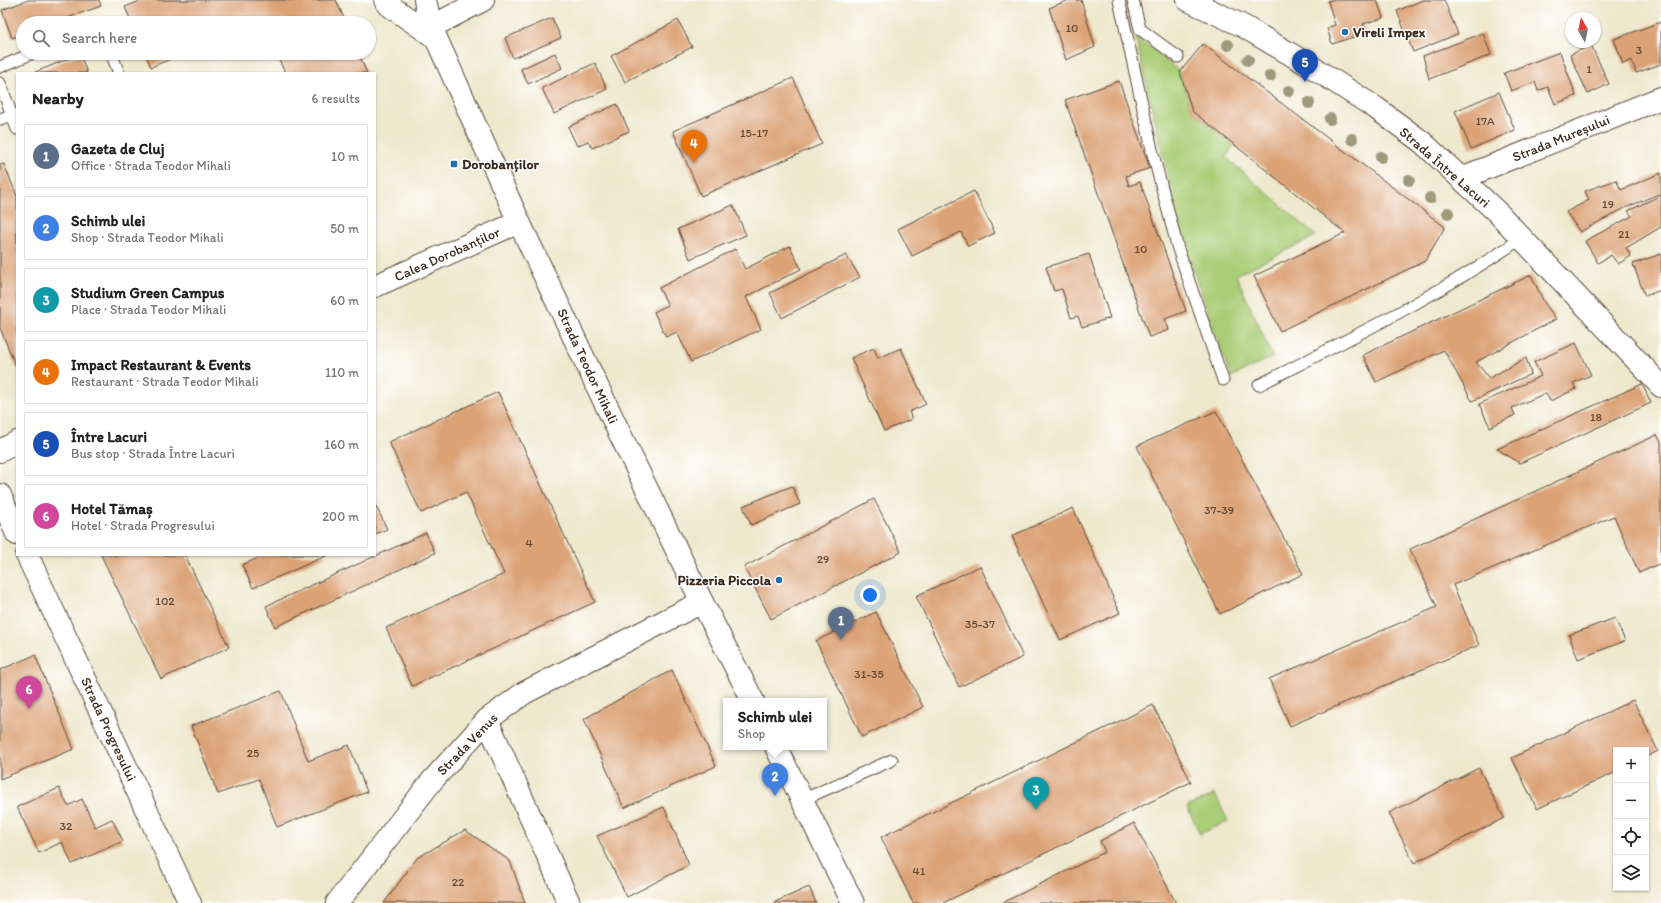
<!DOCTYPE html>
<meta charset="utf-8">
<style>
:root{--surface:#fff;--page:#f6f6f6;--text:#222;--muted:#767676;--line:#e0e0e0;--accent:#b45309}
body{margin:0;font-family:Itim,sans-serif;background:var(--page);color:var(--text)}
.controls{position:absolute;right:12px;bottom:12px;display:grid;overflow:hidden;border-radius:0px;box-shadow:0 1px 3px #0004}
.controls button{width:36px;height:36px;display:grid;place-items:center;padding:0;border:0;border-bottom:1px solid var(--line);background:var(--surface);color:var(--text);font:20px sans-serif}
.compass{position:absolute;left:1565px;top:12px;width:36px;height:36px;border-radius:50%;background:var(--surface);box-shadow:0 1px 3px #0004;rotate:351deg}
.you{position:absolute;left:870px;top:595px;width:14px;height:14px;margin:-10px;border:3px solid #fff;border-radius:50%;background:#1a73e8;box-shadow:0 0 0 6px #1a73e833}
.badge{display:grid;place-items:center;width:26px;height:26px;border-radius:50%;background:var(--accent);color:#fff;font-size:13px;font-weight:700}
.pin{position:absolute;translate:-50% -33px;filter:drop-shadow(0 1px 2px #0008)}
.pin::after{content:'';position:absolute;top:21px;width:14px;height:12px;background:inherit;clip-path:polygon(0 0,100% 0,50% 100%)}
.popup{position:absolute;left:723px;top:698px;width:104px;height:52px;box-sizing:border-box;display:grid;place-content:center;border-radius:0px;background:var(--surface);filter:drop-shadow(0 1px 3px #0005);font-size:13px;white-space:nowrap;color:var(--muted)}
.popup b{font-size:15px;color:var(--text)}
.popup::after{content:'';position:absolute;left:50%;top:100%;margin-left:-8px;border:8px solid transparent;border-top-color:var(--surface)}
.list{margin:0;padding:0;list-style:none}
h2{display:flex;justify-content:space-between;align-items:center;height:52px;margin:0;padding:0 16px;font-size:17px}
h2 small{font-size:13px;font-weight:400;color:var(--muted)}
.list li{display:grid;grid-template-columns:26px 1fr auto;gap:12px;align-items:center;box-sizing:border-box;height:64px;margin:0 8px 8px;padding:0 8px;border:1px solid var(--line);border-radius:0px}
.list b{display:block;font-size:15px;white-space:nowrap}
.list p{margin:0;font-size:13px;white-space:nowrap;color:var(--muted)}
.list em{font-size:13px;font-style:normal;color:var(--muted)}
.icon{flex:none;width:22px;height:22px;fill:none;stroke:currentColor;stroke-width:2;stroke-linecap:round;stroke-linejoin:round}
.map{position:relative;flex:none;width:1661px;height:903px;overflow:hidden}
.search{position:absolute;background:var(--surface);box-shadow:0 1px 3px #0004;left:16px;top:16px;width:360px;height:44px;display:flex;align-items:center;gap:10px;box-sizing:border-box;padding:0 14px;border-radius:22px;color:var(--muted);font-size:15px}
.panel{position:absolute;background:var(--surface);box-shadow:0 1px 3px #0004;left:16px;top:72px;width:360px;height:484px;border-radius:0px}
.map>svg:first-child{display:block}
.green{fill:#aace77;stroke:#727c4a}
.building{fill:#dba276}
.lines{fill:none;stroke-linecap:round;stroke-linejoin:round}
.service-casing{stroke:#564638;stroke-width:13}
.minor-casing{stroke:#564638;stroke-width:24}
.tertiary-casing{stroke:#564638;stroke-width:24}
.secondary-casing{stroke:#564638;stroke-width:24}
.primary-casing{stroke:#564638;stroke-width:24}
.service{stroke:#fff;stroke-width:11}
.minor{stroke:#fff;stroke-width:22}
.tertiary{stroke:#fff;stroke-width:22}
.secondary{stroke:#fff;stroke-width:22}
.primary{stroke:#fff;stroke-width:22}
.tree{fill:#9e9a7c}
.poi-dot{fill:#1f6fb2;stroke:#fff;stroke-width:1.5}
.labels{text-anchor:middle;stroke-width:3;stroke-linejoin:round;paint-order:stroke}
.number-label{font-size:12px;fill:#634834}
.poi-label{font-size:14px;font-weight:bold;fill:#3b2a1e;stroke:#fff;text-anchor:start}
.street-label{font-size:14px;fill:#3b2a1e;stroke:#fff}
</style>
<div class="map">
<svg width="1661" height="903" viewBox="0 0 1661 903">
<rect width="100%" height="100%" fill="#fff"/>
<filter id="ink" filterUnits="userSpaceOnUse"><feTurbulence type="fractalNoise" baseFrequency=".025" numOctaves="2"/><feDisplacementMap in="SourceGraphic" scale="8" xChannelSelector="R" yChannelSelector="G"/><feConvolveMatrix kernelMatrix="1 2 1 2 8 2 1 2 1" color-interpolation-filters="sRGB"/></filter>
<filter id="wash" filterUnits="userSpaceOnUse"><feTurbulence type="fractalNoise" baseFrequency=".012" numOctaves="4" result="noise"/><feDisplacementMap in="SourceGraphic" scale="16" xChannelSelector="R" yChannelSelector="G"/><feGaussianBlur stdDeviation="0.9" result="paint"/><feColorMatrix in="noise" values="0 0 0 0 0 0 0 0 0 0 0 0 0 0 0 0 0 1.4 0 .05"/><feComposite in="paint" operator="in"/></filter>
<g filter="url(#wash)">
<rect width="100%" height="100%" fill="#eee8cd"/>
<!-- green -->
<path class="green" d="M1135,35L1180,72L1192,111L1234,145L1226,157L1316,236L1236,275L1273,357L1231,377L1184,245Z
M1215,794L1228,821L1200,834L1187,807Z"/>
<g id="blocks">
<!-- building -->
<path class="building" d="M28,0H99L101,6L53,23H23V34L12,38L2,10Z
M143,0H336L346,23H264L263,21L257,23H132L125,7Z
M1069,0H1081L1095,47L1066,60L1049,8Z
M1331,0H1377L1383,18L1363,24L1366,33L1332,44L1327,28L1335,25L1328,1Z
M1423,0H1444L1458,34L1413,52L1397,11Z
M552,18L561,38L513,58L505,38Z
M678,20L692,47L625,82L611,56Z
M1661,22V64L1636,73L1632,60L1623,64L1614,39Z
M1483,33L1491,55L1429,79L1423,56Z
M1203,44L1445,227L1425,261L1280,331L1254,276L1345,233L1192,111L1180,72Z
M1591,45L1609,84L1588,94L1570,55Z
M1560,52L1576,96L1555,104L1548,87L1538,91L1535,82L1511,91L1504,73Z
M145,53H185L151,67Z
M276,53H358L367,73H285Z
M555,53L562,68L528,84L521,69Z
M80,54L87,73H33Z
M595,63L607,89L554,114L542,88Z
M793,78L822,144L701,196L673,131Z
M1119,81L1150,168L1126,176L1129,186L1140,182L1186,311L1165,319L1169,330L1149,337L1065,100Z
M1499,92L1515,130L1471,149L1455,111Z
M617,104L629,131L592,148L588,141L577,146L568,127Z
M4,164L17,196V369L0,328V165Z
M1661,173V193L1627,207L1580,232L1566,212L1589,200L1585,191L1616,180L1621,190Z
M974,191L995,233L968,246L961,232L912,256L898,229Z
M1661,195V227L1626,248L1631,256L1618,264L1611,255L1598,263L1585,241L1632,216L1628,211Z
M733,205L746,235L690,259L678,229Z
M790,246L801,269L746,297L761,329L691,362L677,332L666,337L654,312L668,305L659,288L735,249L745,269Z
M1089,254L1110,318L1082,327L1078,316L1071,318L1062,289L1054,291L1046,267Z
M1661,254V290L1645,296L1633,264Z
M846,255L860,277L782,318L770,293Z
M1531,275L1544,302L1556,319L1476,362L1489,378L1526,358L1531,374L1472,401L1444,350L1376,382L1363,355Z
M1576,343L1591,375L1573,383L1576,389L1550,401L1546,393L1512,408L1515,415L1490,427L1479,404L1541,376L1534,362Z
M874,348L878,358L901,348L926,404L909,412L912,419L884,431L851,358Z
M1642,384L1651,403L1520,463L1497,449Z
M498,392L595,602L412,686L386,628L504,574L466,492L421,513L389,442Z
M1216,411L1303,574L1220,614L1137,446Z
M1657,435L1661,442V563L1639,573L1614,516L1453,585L1479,645L1290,726L1269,679L1437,607L1410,549Z
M792,486L800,504L751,525L743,506Z
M874,499L901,552L771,619L744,567Z
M376,506L387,529L375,534V507Z
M1073,508L1120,613L1060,640L1012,536Z
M426,533L435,553L275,627L266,606Z
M101,555H185L229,647L161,679Z
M265,555H328L253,588L242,565Z
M980,566L1023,657L959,687L916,596Z
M876,612L923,707L862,737L816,641Z
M1615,618L1625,641L1578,659L1569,635Z
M35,655L74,749L0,779V670Z
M672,670L716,766L624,808L584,719Z
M281,691L308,761L349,745L367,792L277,827L259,779L218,794L191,726Z
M1633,700L1658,751L1646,757V750H1616V772L1537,809L1512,758Z
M1153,705L1191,782L943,903H913L881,837Z
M1479,768L1504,818L1414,863L1389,813Z
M59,788L68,806L82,799L95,827L112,819L123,841L72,864L62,842L39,853L17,807Z
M664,807L689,865L627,897L597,836Z
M1134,823L1176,903H1002L1105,852L1100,841Z
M465,830L510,861L525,903H384L417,858Z
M809,887L816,903H773Z"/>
</g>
</g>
<g filter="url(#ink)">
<use href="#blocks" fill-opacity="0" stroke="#564638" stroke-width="1"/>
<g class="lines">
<defs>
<path id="service" d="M1119,0L1153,154L1178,249L1223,380
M1133,0L1140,29L1178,57
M111,53L119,73
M0,67L33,53
M0,83L17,129
M0,119L12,115
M1259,385C1349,339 1439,295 1522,238
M802,800L892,760"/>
<path id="minor" d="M1462,178L1661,98
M0,495L17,534
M27,555L190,903
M487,720L569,903
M337,903L431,782L487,720L524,693L702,602"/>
<path id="tertiary" d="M1188,0L1243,26L1312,67L1376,108L1422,142L1498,213L1661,386
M431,27L483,0"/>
<path id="secondary" d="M519,222L619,432L702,602L753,701
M776,747L853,903"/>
<path id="primary" d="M385,0L390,6L436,38
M375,286L519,222L431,27L425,0
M0,451L17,442"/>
</defs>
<!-- service casing -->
<use href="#service" class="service-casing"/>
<!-- minor casing -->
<use href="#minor" class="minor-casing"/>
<!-- tertiary casing -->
<use href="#tertiary" class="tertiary-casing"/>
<!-- secondary casing -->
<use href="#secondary" class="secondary-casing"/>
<!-- primary casing -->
<use href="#primary" class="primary-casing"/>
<!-- service -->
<use href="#service" class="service"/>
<!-- minor -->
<use href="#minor" class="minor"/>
<!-- tertiary -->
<use href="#tertiary" class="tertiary"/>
<!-- secondary -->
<use href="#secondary" class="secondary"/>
<!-- primary -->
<use href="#primary" class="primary"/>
</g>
<!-- trees -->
<g class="tree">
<circle cx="1228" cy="45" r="6"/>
<circle cx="1248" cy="60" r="6"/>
<circle cx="1270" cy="76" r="6"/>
<circle cx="1289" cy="91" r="6"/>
<circle cx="1309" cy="103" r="6"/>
<circle cx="1330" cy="119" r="6"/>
<circle cx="1352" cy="139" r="6"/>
<circle cx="1381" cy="157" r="6"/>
<circle cx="1409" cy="180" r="6"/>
<circle cx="1430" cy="198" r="6"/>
<circle cx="1448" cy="213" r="6"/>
</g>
</g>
<!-- markers -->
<g class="poi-dot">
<circle cx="1345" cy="32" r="4"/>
<rect x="450" y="160" width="8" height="8" rx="2"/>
<circle cx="779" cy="580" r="4"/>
</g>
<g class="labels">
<!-- number labels -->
<g class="number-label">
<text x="1072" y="32">10</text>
<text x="1639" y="54">3</text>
<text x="1589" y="73">1</text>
<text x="1485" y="125">17A</text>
<text x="754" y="137">15-17</text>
<text x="1608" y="208">19</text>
<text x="1624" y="238">21</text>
<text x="1141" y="253">10</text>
<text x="1596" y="421">18</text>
<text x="1219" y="514">37-39</text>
<text x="529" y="547">4</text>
<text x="823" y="563">29</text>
<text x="165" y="605">102</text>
<text x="980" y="628">35-37</text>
<text x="869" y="678">31-35</text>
<text x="253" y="757">25</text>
<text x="66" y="830">32</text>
<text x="919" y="875">41</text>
<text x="458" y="886">22</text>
</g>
<!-- poi labels -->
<g class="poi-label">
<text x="1353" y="37">Vireli Impex</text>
<text x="462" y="169">Dorobanților</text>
<text x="771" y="585" text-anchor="end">Pizzeria Piccola</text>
</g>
<!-- street labels -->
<g class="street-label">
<text transform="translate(1561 138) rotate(-22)" y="5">Strada Mureșului</text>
<text transform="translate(1445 167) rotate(41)" y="5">Strada Între Lacuri</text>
<text transform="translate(447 254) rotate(-24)" y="5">Calea Dorobanților</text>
<text transform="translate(588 366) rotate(65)" y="5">Strada Teodor Mihali</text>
<text transform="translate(109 729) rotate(65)" y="5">Strada Progresului</text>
<text transform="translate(467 744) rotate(-46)" y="5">Strada Venus</text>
</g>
</g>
</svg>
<div class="controls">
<button>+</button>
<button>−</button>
<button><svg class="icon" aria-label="locate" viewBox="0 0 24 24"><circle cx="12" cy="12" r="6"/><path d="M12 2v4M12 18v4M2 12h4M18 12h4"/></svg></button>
<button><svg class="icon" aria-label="layers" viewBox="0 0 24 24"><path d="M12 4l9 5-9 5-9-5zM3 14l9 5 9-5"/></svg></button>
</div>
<svg class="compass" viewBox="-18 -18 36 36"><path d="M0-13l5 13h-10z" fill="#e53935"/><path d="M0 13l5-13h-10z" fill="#767676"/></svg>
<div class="you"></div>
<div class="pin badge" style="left:841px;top:640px;background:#5c6f8a">1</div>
<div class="pin badge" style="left:775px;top:796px;background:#3f7fe0">2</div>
<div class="popup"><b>Schimb ulei</b>Shop</div>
<div class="pin badge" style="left:1036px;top:810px;background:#0f9aa8">3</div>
<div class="pin badge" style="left:694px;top:163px;background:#e8710a">4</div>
<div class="pin badge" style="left:1305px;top:82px;background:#1a4fb4">5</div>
<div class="pin badge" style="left:29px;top:709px;background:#d1479c">6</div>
<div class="search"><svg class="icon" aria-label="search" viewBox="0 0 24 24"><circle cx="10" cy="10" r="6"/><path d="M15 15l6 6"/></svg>Search here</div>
<section class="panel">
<h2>Nearby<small>6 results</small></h2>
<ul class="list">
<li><span class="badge" style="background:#5c6f8a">1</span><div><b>Gazeta de Cluj</b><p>Office · Strada Teodor Mihali</p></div><em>10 m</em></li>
<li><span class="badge" style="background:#3f7fe0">2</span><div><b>Schimb ulei</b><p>Shop · Strada Teodor Mihali</p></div><em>50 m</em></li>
<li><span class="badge" style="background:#0f9aa8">3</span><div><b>Studium Green Campus</b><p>Place · Strada Teodor Mihali</p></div><em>60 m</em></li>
<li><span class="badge" style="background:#e8710a">4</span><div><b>Impact Restaurant &amp; Events</b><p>Restaurant · Strada Teodor Mihali</p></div><em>110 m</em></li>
<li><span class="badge" style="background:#1a4fb4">5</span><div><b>Între Lacuri</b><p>Bus stop · Strada Între Lacuri</p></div><em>160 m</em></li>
<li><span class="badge" style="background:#d1479c">6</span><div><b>Hotel Tămaș</b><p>Hotel · Strada Progresului</p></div><em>200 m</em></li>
</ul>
</section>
</div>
